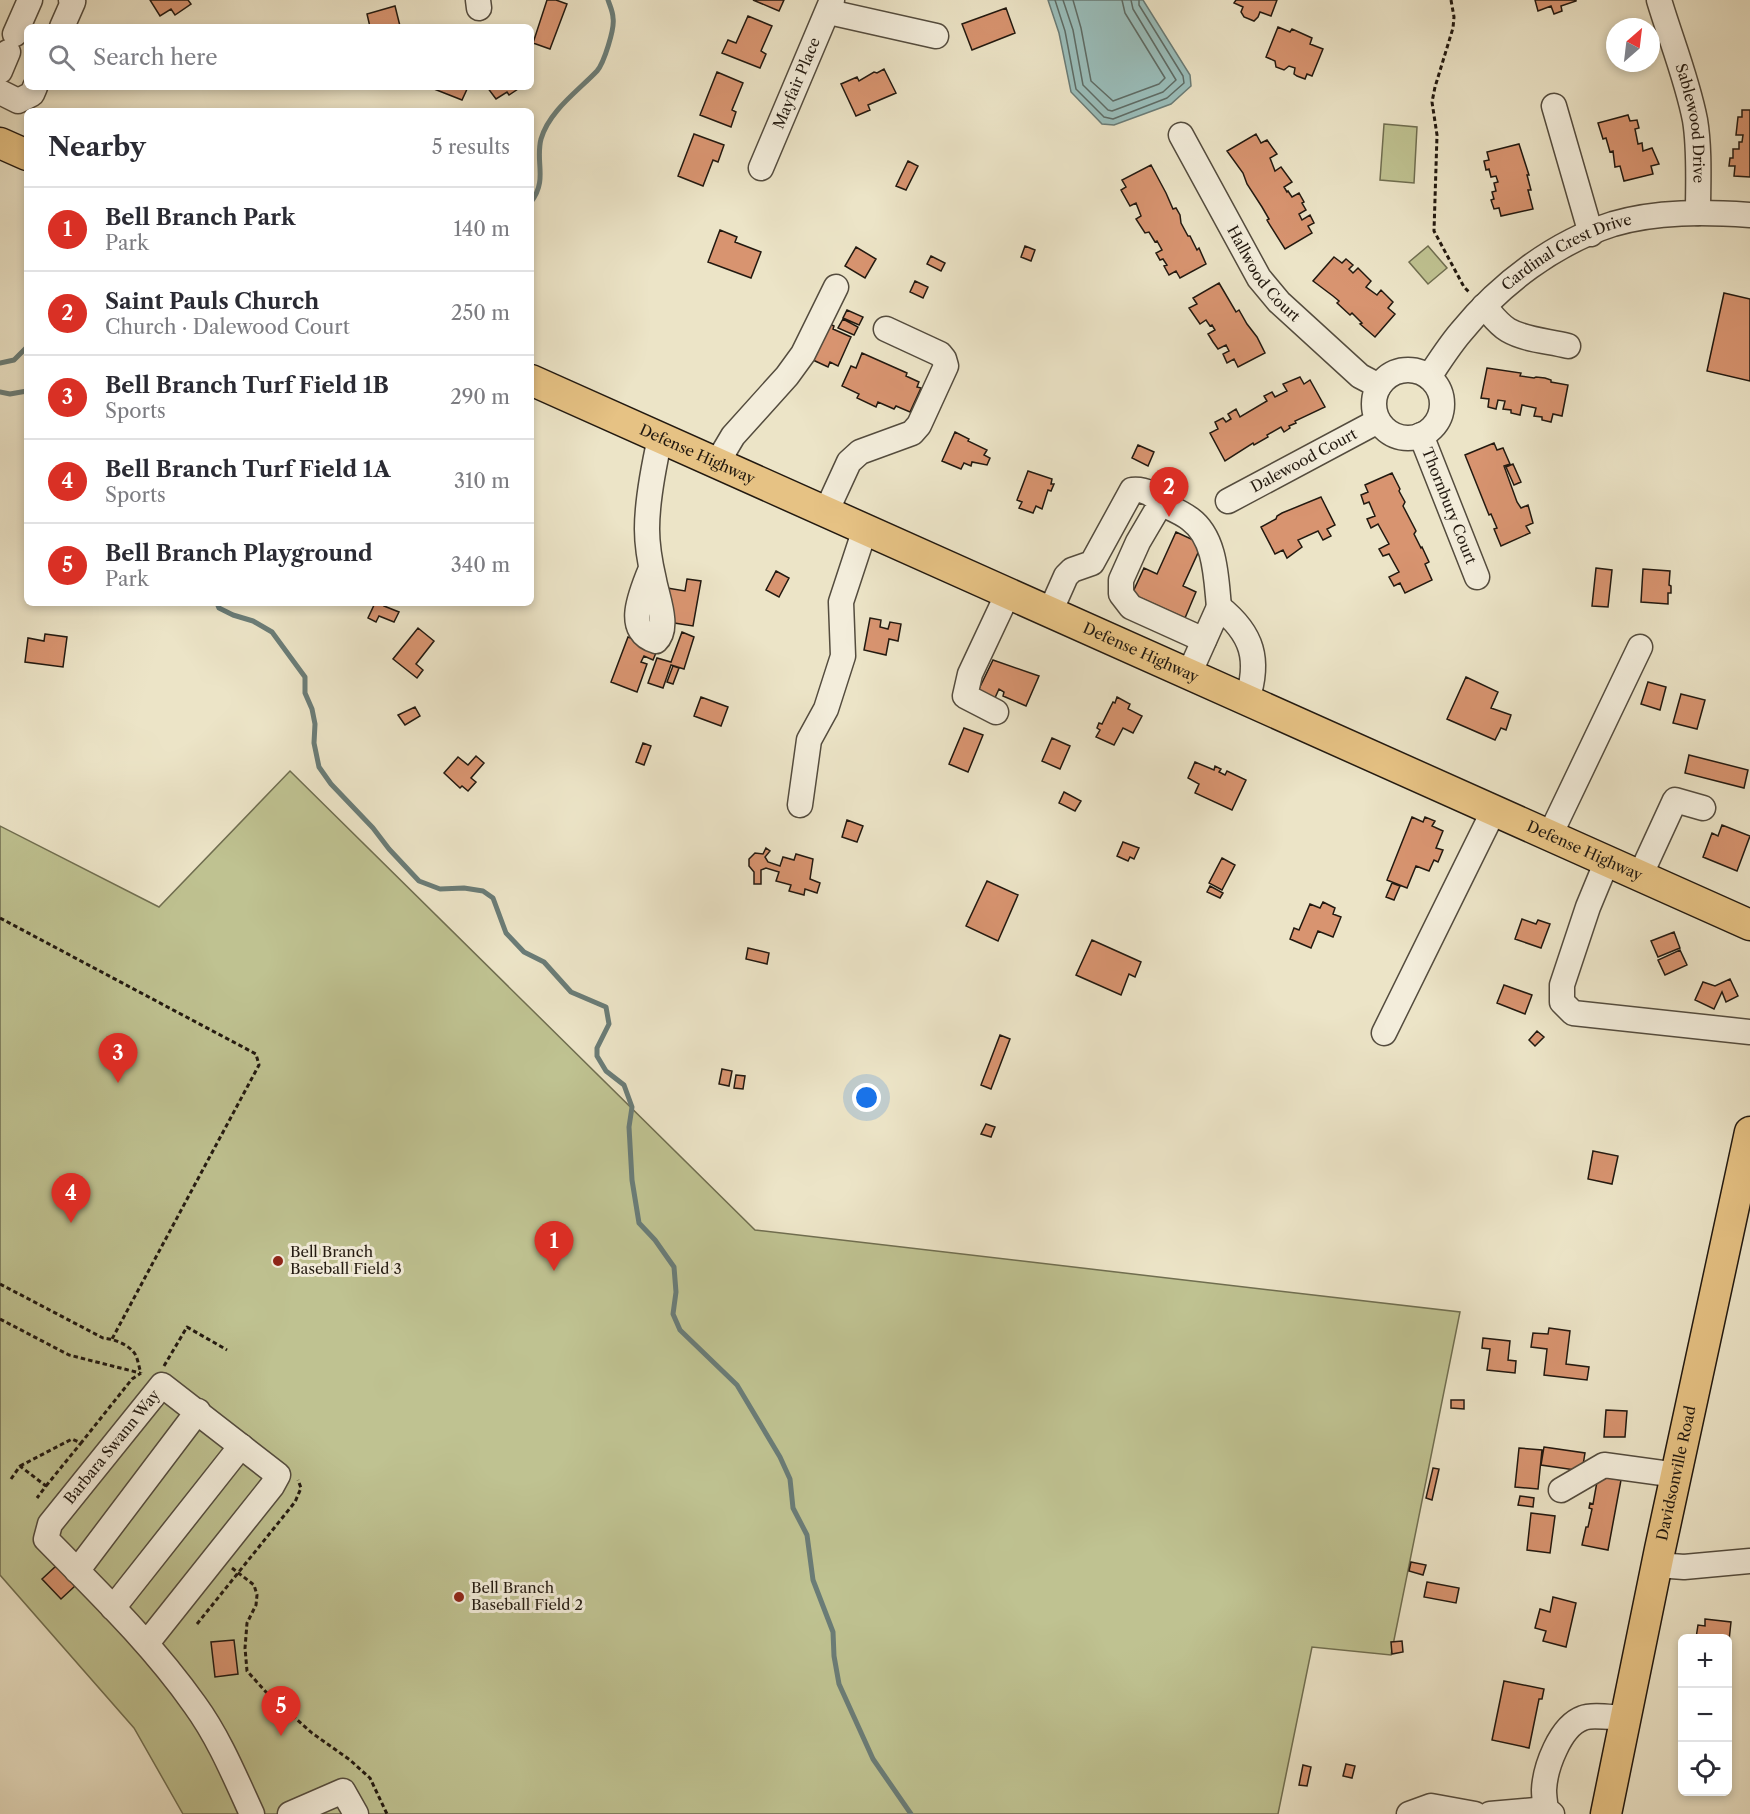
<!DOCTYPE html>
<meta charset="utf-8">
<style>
:root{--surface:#fff;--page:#f2f2f3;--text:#2b2b33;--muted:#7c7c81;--line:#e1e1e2;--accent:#d93025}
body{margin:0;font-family:"Libre Caslon Text",serif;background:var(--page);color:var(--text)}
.controls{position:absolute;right:18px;bottom:18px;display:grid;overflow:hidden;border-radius:9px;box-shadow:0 3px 9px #0003}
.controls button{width:54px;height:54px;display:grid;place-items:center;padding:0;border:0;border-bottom:2px solid var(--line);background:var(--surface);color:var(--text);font:30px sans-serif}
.compass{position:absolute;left:1606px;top:18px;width:54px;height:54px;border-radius:50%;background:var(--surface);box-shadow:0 3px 9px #0003;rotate:28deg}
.you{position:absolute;left:867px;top:1098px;width:21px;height:21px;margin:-15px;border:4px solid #fff;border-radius:50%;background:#1a73e8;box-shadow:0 0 0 9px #1a73e833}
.badge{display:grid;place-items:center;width:39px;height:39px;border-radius:50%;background:var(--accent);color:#fff;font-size:20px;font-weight:700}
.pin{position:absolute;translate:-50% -50px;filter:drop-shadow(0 2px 3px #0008)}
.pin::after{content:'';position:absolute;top:32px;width:21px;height:18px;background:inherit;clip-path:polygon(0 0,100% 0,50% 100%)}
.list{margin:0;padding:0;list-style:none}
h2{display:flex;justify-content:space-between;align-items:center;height:78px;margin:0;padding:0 24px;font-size:26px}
h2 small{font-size:20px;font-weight:400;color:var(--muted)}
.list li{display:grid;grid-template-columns:39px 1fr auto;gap:18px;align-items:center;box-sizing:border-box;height:84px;padding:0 24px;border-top:2px solid var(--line)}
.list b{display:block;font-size:22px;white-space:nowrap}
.list p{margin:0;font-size:20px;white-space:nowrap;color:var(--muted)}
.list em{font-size:20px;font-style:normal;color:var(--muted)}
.icon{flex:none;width:33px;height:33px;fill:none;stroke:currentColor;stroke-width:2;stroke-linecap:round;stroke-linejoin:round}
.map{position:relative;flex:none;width:1750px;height:1814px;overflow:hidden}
.search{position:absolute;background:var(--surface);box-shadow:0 3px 9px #0003;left:24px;top:24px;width:510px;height:66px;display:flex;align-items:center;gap:15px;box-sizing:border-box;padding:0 21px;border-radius:9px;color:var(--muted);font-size:22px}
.panel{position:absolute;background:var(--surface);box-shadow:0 3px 9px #0003;left:24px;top:108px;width:510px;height:498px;border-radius:9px}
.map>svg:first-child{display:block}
.green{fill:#bfc291;stroke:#706e50;stroke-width:1.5}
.water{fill:#9abebb;stroke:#6a7c77;stroke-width:1.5}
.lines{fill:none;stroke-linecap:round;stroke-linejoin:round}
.shore{stroke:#5e6c66;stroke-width:1.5}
.stream{stroke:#6a7c77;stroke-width:5}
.building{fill:#d89470;stroke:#221910;stroke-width:1.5}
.minor-casing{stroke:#544c3e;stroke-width:27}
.major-casing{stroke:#221910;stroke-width:33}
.path{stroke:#221910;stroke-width:3;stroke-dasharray:4.5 3;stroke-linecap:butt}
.minor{stroke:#f3eddb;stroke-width:24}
.major{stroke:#e6c284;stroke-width:30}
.poi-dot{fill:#8f2418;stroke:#f3eddb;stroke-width:2}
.labels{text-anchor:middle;stroke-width:6;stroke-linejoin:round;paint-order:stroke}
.street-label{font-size:15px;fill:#221910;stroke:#f3eddb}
.poi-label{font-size:15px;fill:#221910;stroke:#f3eddb;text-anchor:start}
</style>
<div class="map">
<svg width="1750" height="1814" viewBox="0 0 1750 1814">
<rect width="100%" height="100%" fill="#ece4c7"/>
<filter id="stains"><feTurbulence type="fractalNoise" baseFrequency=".00333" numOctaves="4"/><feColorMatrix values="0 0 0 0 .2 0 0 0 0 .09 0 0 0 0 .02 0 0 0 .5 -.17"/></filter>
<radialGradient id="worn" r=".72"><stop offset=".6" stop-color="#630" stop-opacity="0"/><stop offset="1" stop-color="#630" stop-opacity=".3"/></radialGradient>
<!-- green -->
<path class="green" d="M1384,124L1417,127L1414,183L1380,180Z
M1428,246L1447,268L1428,284L1409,262Z
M290,771L755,1230L1460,1312L1391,1655L1312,1647L1278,1814H183L134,1728L0,1575V826L159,907Z"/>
<!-- water -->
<path class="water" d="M1048,0H1143L1190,75L1191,86L1171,104L1114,125L1102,124L1071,92L1059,33Z"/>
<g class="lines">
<!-- shore -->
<path class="shore" d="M1055,0L1065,31L1076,89L1104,117L1113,119L1167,98L1184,83L1183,76L1139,5V0
M1063,0L1073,30L1083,85L1108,110L1112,111L1163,92L1176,80L1133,9L1131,0
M1073,0L1081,28L1091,81L1113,101L1159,84L1165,78L1125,13L1122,0"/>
<!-- stream -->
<path class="stream" d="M531,202C548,180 535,162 541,139C549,111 578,91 597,71C604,63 615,28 613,18C613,12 610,6 608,0
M0,363L14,360L27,347
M0,392L10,394L27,391
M217,603L219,608L233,615L253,621L272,632L305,677V693L312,709L315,724L314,743L319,767L331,784L373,828L389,849L419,881L440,889L464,888L483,891L493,898L506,933L524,952L544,962L571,992L606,1007L609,1024L597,1048V1056L606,1071L624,1085L632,1107L629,1127L632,1180L639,1223L655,1240L674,1267L676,1292L673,1314L680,1330L737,1385L780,1457L790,1479L793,1508L807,1535L813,1580L833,1632L834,1656L839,1684L873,1759L911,1814"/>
</g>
<!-- building -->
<path class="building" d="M150,0H188L191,4L175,15L171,9L160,16Z
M547,0H556L567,4L550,49L533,43Z
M753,0H784L779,11Z
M1236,0H1277L1271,16L1260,12L1258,17L1254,21L1244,17L1241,12L1243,7L1234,3Z
M1535,0H1576V1L1561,6L1562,11L1554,14L1551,6L1538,11Z
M395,6L400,26L370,27L367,14Z
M1006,8L1015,33L972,50L962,24Z
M748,16L772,26L761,51L766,54L760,68L722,53L728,40L736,43Z
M1278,27L1290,32L1292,29L1312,38L1310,44L1323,49L1312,76L1307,74L1305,79L1297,76L1294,74L1295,68L1289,66L1284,70L1276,67L1275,61L1266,57Z
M884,69L896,93L868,105L870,110L856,116L841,84L857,77L859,81L874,72L877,73Z
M717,72L743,83L732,110L736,112L731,127L700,115Z
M429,87H468L462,100Z
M487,87H521L509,95L507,92L496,99Z
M1742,110H1750V177L1734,176L1735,166H1729L1730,158H1733V149H1739V142H1742L1743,135H1736L1738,117H1742Z
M1628,115L1630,121L1637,120L1639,128L1635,129L1638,144L1642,143L1643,151L1652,148L1659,164L1651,166L1653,174L1624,181L1620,166L1615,167L1613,151L1610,152L1606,138L1603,139L1598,123Z
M694,134L724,145L718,162L713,160L703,186L678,176Z
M1256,134L1261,143L1267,140L1277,154L1270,158L1275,171L1281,167L1292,182L1284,187L1287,192L1288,191L1292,197L1299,193L1304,202L1302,203L1306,210L1299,214L1302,220L1310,215L1314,223L1308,226L1312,233L1285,249L1268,222L1267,220L1269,219L1262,207L1247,184L1243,173L1227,151Z
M1519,144L1529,175H1527L1531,190H1528L1533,209L1501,216L1499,208L1494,209L1491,200L1494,199L1492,192L1496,191L1494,183L1498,182L1496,176L1491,177L1489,169L1486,170L1484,161L1489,160L1487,152Z
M908,161L918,166L906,190L896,186Z
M1151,165L1166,193L1173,209L1176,208L1180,215L1181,223L1188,236H1190L1197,250L1199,248L1206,264L1180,278L1176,271L1169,275L1164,266L1167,265L1163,259L1160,260L1156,253L1162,250L1157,241L1155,242L1149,232L1145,233L1136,219L1141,216L1136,203L1130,206L1121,190L1126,187L1122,180Z
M720,230L737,237L735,242L761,252L751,278L708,262Z
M1025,246L1035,250L1031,261L1021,257Z
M856,247L876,259L865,278L845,266Z
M931,256L945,263L941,271L927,264Z
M1334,257L1342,263L1346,259L1353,265L1349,269L1353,273L1358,268L1371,281L1366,287L1377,295L1381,290L1393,302L1388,308L1395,314L1375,337L1360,324L1362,323L1352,313L1350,315L1337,303L1339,301L1333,296L1313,281Z
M915,281L928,287L923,298L910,292Z
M1219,283L1236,312L1239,310L1247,324L1257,337L1265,353L1238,367L1234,359L1227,363L1223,354L1229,351L1226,345L1218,349L1213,342L1208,334L1215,330L1212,325L1210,326L1206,320L1200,324L1189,308L1197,304L1193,298Z
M1724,293L1750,299V381L1707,371Z
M847,310L863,317L859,325L843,318Z
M843,319L858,327L854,335L838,328Z
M827,323L834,326L833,329L851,337L838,366L830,362L828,367L813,360Z
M862,353L907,373L906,376L919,382L917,387L921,388L910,412L896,406L894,409L878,402L876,407L857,398L859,394L842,386L851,366L856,368Z
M1487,368L1521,373L1520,376L1534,378L1536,377L1545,378L1551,380V382L1568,385L1562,416L1553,414L1551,422L1542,420V417L1534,416L1536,408L1522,405L1520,415L1511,413V410L1503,409L1505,401L1498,400L1496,409L1488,407L1489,399L1481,398Z
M1300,377L1304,384L1310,380L1325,407L1295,421L1296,423L1289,426L1290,428L1284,432L1281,427L1267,435L1268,437L1254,445L1253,443L1225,461L1210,433L1218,429L1215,422L1223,418L1226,422L1231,419L1228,414L1236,409L1240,417L1267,401L1264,396L1272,392L1275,397L1287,391L1283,384Z
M955,432L969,439L968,441L987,450L984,455L990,458L987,465L972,462L971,466L964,463L961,469L942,461Z
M1494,443L1497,450L1503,448L1510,464L1504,466L1517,502L1521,508L1528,505L1533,523L1526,526L1530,533L1501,546L1494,529L1497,528L1491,514L1489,515L1465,455Z
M1138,445L1154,452L1148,466L1132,458Z
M1513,464L1521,482L1514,485L1506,467Z
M1028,471L1052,479L1051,484H1054L1051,491L1048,490L1042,509L1036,506L1033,513L1019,508L1022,502L1017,500Z
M1392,473L1400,489L1399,491L1405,502L1403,506L1416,531L1414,534L1421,548L1422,547L1429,562L1425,564L1432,580L1405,593L1400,583L1394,586L1389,577L1399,572L1389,554L1383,556L1379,549L1389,544L1378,524L1371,528L1367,519L1375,516L1369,502L1364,504L1361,495L1368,492L1365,485Z
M1321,497L1335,525L1327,529L1331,536L1323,540L1318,531L1298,540L1302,547L1287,558L1283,550L1275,554L1261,527L1276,519L1277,516L1282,513Z
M1176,532L1202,544L1183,586L1196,592L1185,618L1132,594L1144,568L1157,574Z
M1596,568L1612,570L1608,607L1592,606Z
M1643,569L1670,571L1669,585L1671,586V593H1668V604L1641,602Z
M776,571L789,578L779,597L766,590Z
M687,579L701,581L693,626L668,622L661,587L685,591Z
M375,603H385L384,606L399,612L394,622L379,616L376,622L368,618Z
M870,618L881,620L880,627L888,629L890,622L901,624L898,641L889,639L886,655L864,650Z
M418,628L434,641L416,664L423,670L417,678L393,659Z
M682,632L694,637L684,669L671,665L663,688L648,683L657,658L671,662Z
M45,634L67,637L63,667L25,662L28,638L44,641Z
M628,637L658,648L653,660L644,656L641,662L647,664L637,692L611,682Z
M993,660L1039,676L1026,706L1003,696L1004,692L999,689L994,700L977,693Z
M673,666L679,668L673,684L667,682Z
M1466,677L1498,692L1491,708L1511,715L1506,730L1501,728L1495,740L1447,719Z
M1648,682L1666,687L1660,710L1641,704Z
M1681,694L1705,700L1697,729L1673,723Z
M701,697L728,707L721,726L694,716Z
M1117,697L1130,704L1128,709L1142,716L1133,733L1123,728L1114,745L1096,737L1100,730L1097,728L1099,723L1102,724L1113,702L1115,703Z
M415,707L420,716L405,725L398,715Z
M964,728L983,735L968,772L949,764Z
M1052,738L1070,746L1060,769L1042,761Z
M643,743L651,746L644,765L636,762Z
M1689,755L1748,770L1744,788L1685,773Z
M476,756L484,763L471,778L476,782L468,791L462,786L460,788L444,773L458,757L468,765Z
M1195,762L1214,770L1215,766L1221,769L1219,772L1225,775L1227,771L1246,780L1232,810L1195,793L1199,784L1188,778Z
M1064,792L1081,801L1075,811L1059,803Z
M1412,817L1423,822L1425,817L1435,821L1432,826L1443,831L1436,848L1443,850L1438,862L1434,860L1429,871L1416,866L1407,888L1387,880Z
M847,820L863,826L857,842L842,837Z
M1722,825L1750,836L1737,871L1703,857L1712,833L1718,836Z
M1123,842L1139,848L1134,859L1130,857L1128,861L1117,856Z
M766,848L770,851L765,857L768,862L780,866L783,857L794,860L796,854L813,859L810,879L820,883L817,893L805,889L804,895L789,891L791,885L776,881L779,872L766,868L761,870V884H754V872L749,866V859L755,853L763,854Z
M1222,858L1235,865L1222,890L1209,883Z
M987,881L1018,895L998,941L966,926Z
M1392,883L1400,886L1394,900L1386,897Z
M1210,886L1223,893L1220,898L1207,892Z
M1323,902L1335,908L1333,914L1341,917L1333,937L1318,931L1311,948L1290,939L1294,928L1299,930L1310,904L1320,908Z
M1522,919L1536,924L1538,920L1550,924L1541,948L1515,939Z
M1674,932L1680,948L1658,957L1651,941Z
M1092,940L1141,962L1135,977L1129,974L1121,995L1076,975Z
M748,948L769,953L767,964L746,959Z
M1680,950L1687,965L1665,975L1658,960Z
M1730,979L1738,996L1726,1002L1722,992L1714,1009L1695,1000L1703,982L1715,986Z
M1504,985L1532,995L1525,1014L1497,1003Z
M1537,1031L1544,1037L1535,1046L1529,1040Z
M1000,1035L1010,1039L991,1089L981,1085Z
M722,1069L732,1071L729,1086L719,1084Z
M736,1075L745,1076L743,1089L734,1088Z
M986,1124L995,1127L991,1137L981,1134Z
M1593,1151L1618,1156L1612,1184L1588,1179Z
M1549,1328L1570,1331L1566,1364L1589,1367L1587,1380L1544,1375L1547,1349L1531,1347L1533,1333L1548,1334Z
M1483,1338L1510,1341L1508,1360L1516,1361L1515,1373L1487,1370L1490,1349L1482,1348Z
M1451,1400H1464V1409L1451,1408Z
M1606,1410L1627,1411L1625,1437H1604Z
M1544,1447L1585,1453L1582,1471L1541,1465Z
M1519,1448L1542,1450L1538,1489L1515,1487Z
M1433,1468L1439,1469L1432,1500L1426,1498Z
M1598,1476L1621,1480L1608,1550L1582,1545L1586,1527H1588L1592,1509L1589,1508L1590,1503L1593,1504Z
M1520,1496L1534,1498L1533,1507L1518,1505Z
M1531,1513L1555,1516L1550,1553L1527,1550Z
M1411,1562L1426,1565L1423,1575L1409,1571Z
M56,1566L75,1586L61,1599L42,1579Z
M1427,1582L1459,1588L1456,1603L1424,1597Z
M1553,1597L1576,1603L1566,1647L1543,1641L1546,1631L1535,1628L1540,1609L1550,1612Z
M1705,1619L1731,1622L1728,1650V1638H1696L1698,1625L1705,1626Z
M234,1640L238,1674L215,1677L211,1642Z
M1402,1641L1403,1652L1392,1654L1391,1642Z
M1504,1681L1544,1689L1542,1699H1539L1529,1748L1492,1740Z
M1346,1764L1355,1766L1352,1778L1343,1776Z
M1303,1765L1311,1767L1307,1786L1299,1785Z"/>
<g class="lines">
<defs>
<g id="minor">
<path d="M478,0L479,8"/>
<path id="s1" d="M1659,0C1671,40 1687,79 1695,120C1700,150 1698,183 1698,213"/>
<path d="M829,12L936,36"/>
<path d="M62,27L73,2L71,0"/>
<path d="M15,34L30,0"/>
<path d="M0,71L8,52"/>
<path d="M0,92L18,101L32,94L35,87"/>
<path d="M1554,106L1591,234"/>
<path id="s2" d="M1181,135L1259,278L1279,302L1360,376L1379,386"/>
<path id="s3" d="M761,168L832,0"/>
<path d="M1484,306C1492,315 1498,324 1508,330C1525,340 1549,341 1568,346"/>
<circle cx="1408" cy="404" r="34"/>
<path id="s4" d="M1429,377C1439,362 1449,346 1461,332C1500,284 1554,243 1613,224C1657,211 1705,212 1750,215"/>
<path id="s5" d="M1421,435L1477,577"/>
<path d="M717,463L733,436L787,376L803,354L836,287"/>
<path id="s6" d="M1228,501L1378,421"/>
<path d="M1160,503C1170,508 1181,512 1190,519C1216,538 1216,578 1219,607"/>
<path d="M826,512L849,462L860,452L912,433L919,425L946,366L944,359L940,354L886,329"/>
<path d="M651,568C643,590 622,631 656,641C670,628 657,597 654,580C650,563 647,546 647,529C647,501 654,465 660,438"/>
<path d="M1050,612L1066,576L1072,570L1092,563L1132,490C1144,489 1153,493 1160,503L1158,508L1138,542L1121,580V594L1131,607L1204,640"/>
<path d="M1189,674L1219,607C1253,634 1260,660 1247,700"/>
<path d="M996,712L965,696L970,674L1008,593"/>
<path d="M800,805L809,740L826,709L843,656L841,602L865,529"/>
<path d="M1550,835L1640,647"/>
<path d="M1607,861L1588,907L1562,985V1002L1573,1013L1750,1032"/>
<path d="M1640,876L1675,800L1703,808"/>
<path d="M1384,1033L1494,810"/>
<path d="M1561,1490L1604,1465L1677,1475"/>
<path d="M1657,1565L1684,1567L1750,1561"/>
<path d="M77,1571L198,1411"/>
<path d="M113,1608L241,1446"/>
<path d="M147,1643L272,1486L278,1475L162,1385L50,1524L46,1539C98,1592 152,1644 195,1705C219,1738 235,1777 252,1814"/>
<path d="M290,1814L343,1791L356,1814"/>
<path d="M1409,1814L1431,1806L1475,1814"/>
<path d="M1490,1814L1546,1809"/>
<path d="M1552,1814L1546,1809C1545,1803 1544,1796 1544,1790C1545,1768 1560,1726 1583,1718C1592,1714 1616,1718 1626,1718"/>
</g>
<g id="major">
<path d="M0,143L27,155"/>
<path id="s7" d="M531,380L1750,925"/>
<path id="s8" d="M1606,1814L1660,1549L1750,1132"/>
</g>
</defs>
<!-- minor casing -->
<use href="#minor" class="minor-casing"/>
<!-- major casing -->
<use href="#major" class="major-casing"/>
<!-- path -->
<path class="path" d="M1451,0L1454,17L1453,28L1435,87L1432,102L1437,135L1434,231L1464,287L1470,293
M0,918L256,1054L259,1065L112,1339
M0,1284L103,1338C114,1339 128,1344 135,1354C138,1359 139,1368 141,1373
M0,1319L69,1355L140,1373
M164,1366L187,1327L227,1350
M20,1466L72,1439L81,1443L132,1379L141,1373
M11,1479L20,1466L46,1486L37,1498
M46,1486L81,1443
M232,1568L254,1585L257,1595L256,1605L247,1623L245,1648L247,1671L266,1692L312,1733L350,1760L370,1778L387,1814
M197,1624L295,1502L301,1488L298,1480"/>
<!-- minor -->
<use href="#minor" class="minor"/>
<!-- major -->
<use href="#major" class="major"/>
</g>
<!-- markers -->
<g class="poi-dot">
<circle cx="278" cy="1261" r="6"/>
<circle cx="459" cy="1597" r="6"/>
</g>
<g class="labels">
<!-- street labels -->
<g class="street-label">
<text dy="5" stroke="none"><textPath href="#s3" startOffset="92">Mayfair Place</textPath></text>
<text dy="5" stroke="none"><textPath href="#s1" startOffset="128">Sablewood Drive</textPath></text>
<text dy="5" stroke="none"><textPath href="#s4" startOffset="190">Cardinal Crest Drive</textPath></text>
<text dy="5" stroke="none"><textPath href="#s2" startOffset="162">Hallwood Court</textPath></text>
<text dy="5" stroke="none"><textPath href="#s7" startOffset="182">Defense Highway</textPath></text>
<text dy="5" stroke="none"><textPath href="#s6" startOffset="86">Dalewood Court</textPath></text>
<text dy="5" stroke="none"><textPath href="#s5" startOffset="76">Thornbury Court</textPath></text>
<text dy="5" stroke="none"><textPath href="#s7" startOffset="668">Defense Highway</textPath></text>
<text dy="5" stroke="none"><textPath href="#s7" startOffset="1154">Defense Highway</textPath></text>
<text transform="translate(112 1447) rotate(-51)" y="5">Barbara Swann Way</text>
<text dy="5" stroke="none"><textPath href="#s8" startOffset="348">Davidsonville Road</textPath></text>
</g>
<!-- poi labels -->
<g class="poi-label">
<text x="290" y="1257">Bell Branch<tspan x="290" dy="17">Baseball Field 3</tspan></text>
<text x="471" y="1593">Bell Branch<tspan x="471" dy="17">Baseball Field 2</tspan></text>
</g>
</g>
<rect width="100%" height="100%" filter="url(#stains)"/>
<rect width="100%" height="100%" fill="url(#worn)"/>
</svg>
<div class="controls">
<button>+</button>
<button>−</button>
<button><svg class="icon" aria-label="locate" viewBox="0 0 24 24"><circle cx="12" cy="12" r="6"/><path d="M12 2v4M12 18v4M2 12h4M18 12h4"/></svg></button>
</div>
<svg class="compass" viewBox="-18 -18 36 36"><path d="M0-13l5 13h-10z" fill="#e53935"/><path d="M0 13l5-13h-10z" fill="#7c7c81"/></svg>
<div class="you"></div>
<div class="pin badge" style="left:554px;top:1271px">1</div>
<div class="pin badge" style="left:1169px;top:517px">2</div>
<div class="pin badge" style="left:118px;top:1083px">3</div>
<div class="pin badge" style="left:71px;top:1223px">4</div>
<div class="pin badge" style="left:281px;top:1736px">5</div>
<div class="search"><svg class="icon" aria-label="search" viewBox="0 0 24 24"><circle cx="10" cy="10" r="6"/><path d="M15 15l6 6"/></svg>Search here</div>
<section class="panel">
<h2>Nearby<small>5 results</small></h2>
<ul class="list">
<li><span class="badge">1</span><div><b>Bell Branch Park</b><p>Park</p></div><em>140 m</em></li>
<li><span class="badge">2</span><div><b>Saint Pauls Church</b><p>Church · Dalewood Court</p></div><em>250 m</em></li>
<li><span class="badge">3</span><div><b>Bell Branch Turf Field 1B</b><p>Sports</p></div><em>290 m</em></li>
<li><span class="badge">4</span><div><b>Bell Branch Turf Field 1A</b><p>Sports</p></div><em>310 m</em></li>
<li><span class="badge">5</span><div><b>Bell Branch Playground</b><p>Park</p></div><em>340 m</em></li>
</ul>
</section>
</div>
